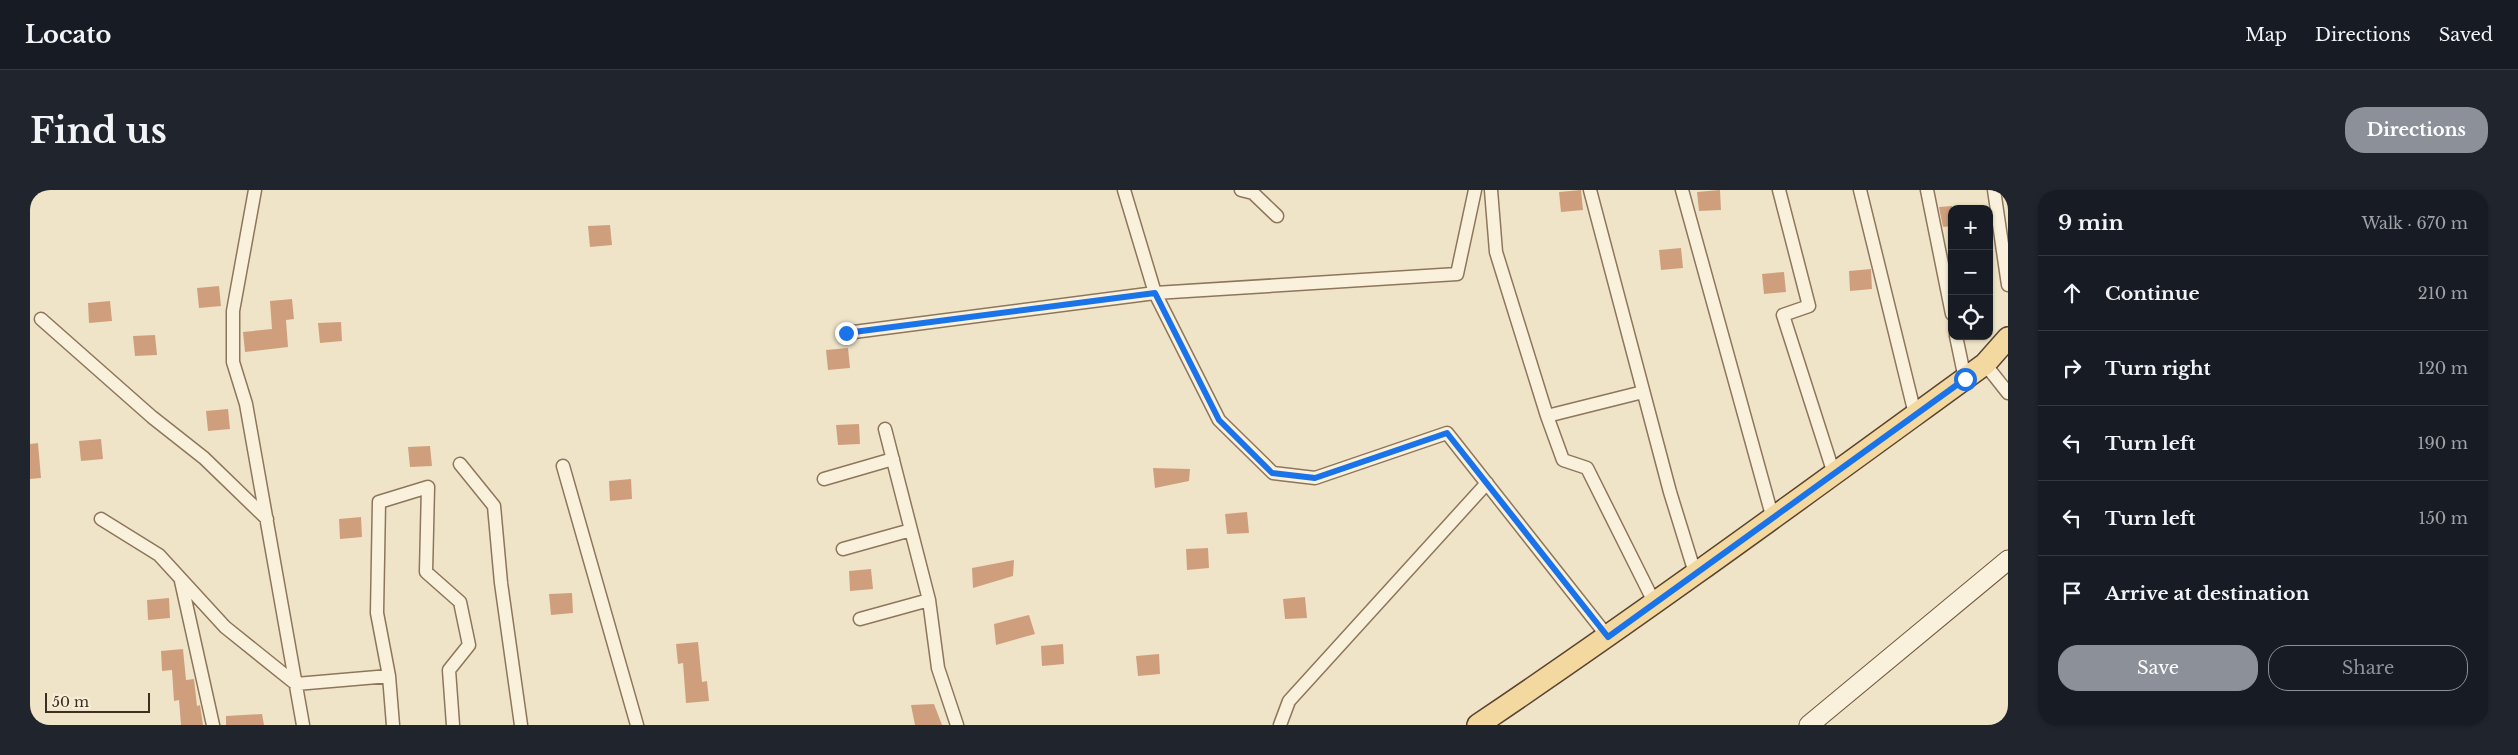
<!DOCTYPE html>
<meta charset="utf-8">
<style>
:root{--surface:#171b24;--page:#20242c;--text:#f1f3f6;--muted:#9ea1a6;--line:#363941;--accent:#8c9099}
body{margin:0;font-family:"Libre Baskerville",serif;background:var(--page);color:var(--text)}
.controls{position:absolute;right:15px;top:15px;display:grid;overflow:hidden;border-radius:10px;box-shadow:0 1px 4px #0004}
.controls button{width:45px;height:45px;display:grid;place-items:center;padding:0;border:0;border-bottom:1px solid var(--line);background:var(--surface);color:var(--text);font:25px sans-serif}
.scale{position:absolute;left:15px;bottom:12px;width:105px;box-sizing:border-box;padding-left:5px;border:2px solid #3d2e20;border-top:0;font-size:14px;line-height:18px;white-space:nowrap;color:#3d2e20;-webkit-text-stroke:4px #f7eed8;paint-order:stroke}
.stop{position:absolute;width:15px;height:15px;margin:-11px;border:4px solid #1a73e8;border-radius:50%;background:#fff}
.stop.end{background:#1a73e8;border-color:#fff;box-shadow:0 1px 5px #0008}
.list{margin:0;padding:0;list-style:none}
h2{display:flex;justify-content:space-between;align-items:center;height:65px;margin:0;padding:0 20px;font-size:21px}
h2 small{font-size:16px;font-weight:400;color:var(--muted)}
.list li{display:grid;grid-template-columns:32px 1fr auto;gap:15px;align-items:center;box-sizing:border-box;height:75px;padding:0 20px;border-top:1px solid var(--line)}
.list b{display:block;font-size:19px;white-space:nowrap}
.list em{font-size:16px;font-style:normal;color:var(--muted)}
.actions{display:flex;gap:10px;padding:15px 20px}
.actions a{flex:1;padding:11px 0;border:1px solid var(--accent);border-radius:20px;text-align:center;font-size:18px;color:var(--accent)}
.actions .main{background:var(--accent);color:#fff}
.icon{flex:none;width:28px;height:28px;fill:none;stroke:currentColor;stroke-width:2;stroke-linecap:round;stroke-linejoin:round}
.map{position:relative;flex:none;width:1978px;height:535px;overflow:hidden;border-radius:20px}
header{display:flex;align-items:center;gap:30px;box-sizing:border-box;height:70px;padding:0 25px;background:var(--surface);border-bottom:1px solid var(--line)}
header strong{font-size:24px}
nav{display:flex;gap:28px;margin-inline-start:auto;font-size:18px}
.intro{display:flex;align-items:center;justify-content:space-between;box-sizing:border-box;height:120px;padding:0 30px}
h1{margin:0;font-size:35px}
.button{padding:12px 22px;border-radius:20px;background:var(--accent);color:#fff;font-size:18px;font-weight:700}
main{display:flex;gap:30px;padding:0 30px}
aside{flex:1;background:var(--surface);border-radius:20px;box-shadow:0 1px 4px #0004}
.map>svg:first-child{display:block}
.building{fill:#cf9f7d}
.lines{fill:none;stroke-linecap:round;stroke-linejoin:round}
.street-casing{stroke:#8d765c;stroke-width:15}
.secondary-casing{stroke:#6f573f;stroke-width:21}
.primary-casing{stroke:#5b4430;stroke-width:24}
.street{stroke:#faf1dc;stroke-width:12}
.secondary{stroke:#faf1dc;stroke-width:19}
.primary{stroke:#f3d9a0;stroke-width:21}
.route{stroke:#1a73e8;stroke-width:6}
</style>
<header>
<strong>Locato</strong>
<nav><a>Map</a><a>Directions</a><a>Saved</a></nav>
</header>
<div class="intro"><h1>Find us</h1><a class="button">Directions</a></div>
<main>
<div class="map">
<svg width="1978" height="535" viewBox="0 0 1978 535">
<rect width="100%" height="100%" fill="#f0e4c8"/>
<!-- building -->
<path class="building" d="M1551,0L1553,20L1531,22L1529,2Z
M1690,0L1691,20L1669,21L1667,2Z
M1922,16V36L1913,37L1909,17Z
M580,35L582,55L560,57L558,36Z
M1651,58L1653,78L1631,80L1629,60Z
M1841,79L1842,99L1820,101L1819,81Z
M1754,82L1756,102L1734,104L1732,84Z
M189,96L191,116L169,118L167,98Z
M262,109L264,129L256,130L258,157L215,162L213,142L242,139L240,111Z
M80,111L82,131L59,133L58,113Z
M311,132L312,151L290,153L288,133Z
M125,145L127,165L105,166L103,146Z
M818,158L820,178L798,180L796,160Z
M198,219L200,239L178,241L176,221Z
M829,234L830,254L808,255L806,235Z
M71,249L73,269L51,271L49,251Z
M8,253L11,288L0,289V254Z
M400,256L402,276L380,277L378,257Z
M1123,278L1160,279L1159,291L1125,298Z
M601,289L602,309L580,311L579,291Z
M1217,322L1219,343L1197,344L1195,324Z
M331,327L332,347L310,349L309,329Z
M1178,358L1179,378L1157,380L1156,359Z
M984,370L983,386L943,398L942,378Z
M841,379L843,399L820,401L819,381Z
M542,403L543,423L521,425L519,404Z
M1275,407L1277,428L1255,429L1253,409Z
M139,408L140,428L118,430L117,410Z
M999,425L1005,444L966,455L964,434Z
M668,452L672,492L677,491L679,511L656,513L653,473L648,474L646,454Z
M1033,454L1034,474L1012,476L1011,456Z
M153,459L156,490L164,489L167,516L170,515L173,535H151L149,510L144,511L142,480L132,481L131,461Z
M1129,464L1130,484L1108,486L1106,466Z
M904,514L912,535H885L881,515Z
M232,524L234,535H196V526Z"/>
<g class="lines">
<defs>
<path id="street" d="M225,0L203,121V172L216,214L273,535
M1094,0L1125,103L1189,230L1243,283L1285,288L1417,243L1578,447
M1211,0L1223,3L1247,26
M1461,0L1466,62L1517,226
M1560,0L1640,302L1665,383
M1652,0L1743,329
M1749,0L1779,116L1753,125L1804,284
M1830,0L1885,224
M1897,0L1922,124
M1964,0L1978,95
M11,129L122,227L174,268L237,329
M816,143L1125,103L1427,84L1445,0
M1926,146L1935,189
M1955,174L1978,203
M1613,202L1517,226L1533,270L1557,278L1624,412
M855,239L899,410L908,478L927,535
M430,274L464,316L471,393L491,535
M533,276L607,535
M794,289L863,269
M71,329L129,365L195,437L266,494L359,486L347,423L349,312L398,297L396,382L430,412L439,455L419,480L423,535
M813,359L881,340
M151,391L183,535
M830,429L899,410
M359,486L363,535
M1250,535L1259,511L1457,293"/>
<path id="secondary" d="M1779,535L1978,370"/>
<path id="primary" d="M1448,535C1620,419 1787,296 1955,174L1978,148"/>
</defs>
<!-- street casing -->
<use href="#street" class="street-casing"/>
<!-- secondary casing -->
<use href="#secondary" class="secondary-casing"/>
<!-- primary casing -->
<use href="#primary" class="primary-casing"/>
<!-- street -->
<use href="#street" class="street"/>
<!-- secondary -->
<use href="#secondary" class="secondary"/>
<!-- primary -->
<use href="#primary" class="primary"/>
</g>
<g class="lines">
<!-- route -->
<path class="route" d="M816,143L1125,103L1189,230L1242,283L1285,288L1417,243L1578,447L1935,189"/>
</g>
</svg>
<div class="controls">
<button>+</button>
<button>−</button>
<button><svg class="icon" aria-label="locate" viewBox="0 0 24 24"><circle cx="12" cy="12" r="6"/><path d="M12 2v4M12 18v4M2 12h4M18 12h4"/></svg></button>
</div>
<div class="scale">50 m</div>
<div class="stop" style="left:1935px;top:189px"></div>
<div class="stop end" style="left:816px;top:143px"></div>
</div>
<aside>
<h2>9 min<small>Walk · 670 m</small></h2>
<ul class="list">
<li><svg class="icon" aria-label="ahead" viewBox="0 0 24 24"><path d="M12 20V5M6 11l6-6 6 6"/></svg><div><b>Continue</b></div><em>210 m</em></li>
<li><svg class="icon" aria-label="right" viewBox="0 0 24 24"><path d="M7 20v-9h11M14 6l5 5-5 5"/></svg><div><b>Turn right</b></div><em>120 m</em></li>
<li><svg class="icon" aria-label="left" viewBox="0 0 24 24"><path d="M17 20v-9H6M10 6l-5 5 5 5"/></svg><div><b>Turn left</b></div><em>190 m</em></li>
<li><svg class="icon" aria-label="left" viewBox="0 0 24 24"><path d="M17 20v-9H6M10 6l-5 5 5 5"/></svg><div><b>Turn left</b></div><em>150 m</em></li>
<li><svg class="icon" aria-label="arrive" viewBox="0 0 24 24"><path d="M6 21V4h12l-3 4 3 4H6"/></svg><div><b>Arrive at destination</b></div></li>
</ul>
<div class="actions"><a class="main">Save</a><a>Share</a></div>
</aside>
</main>
